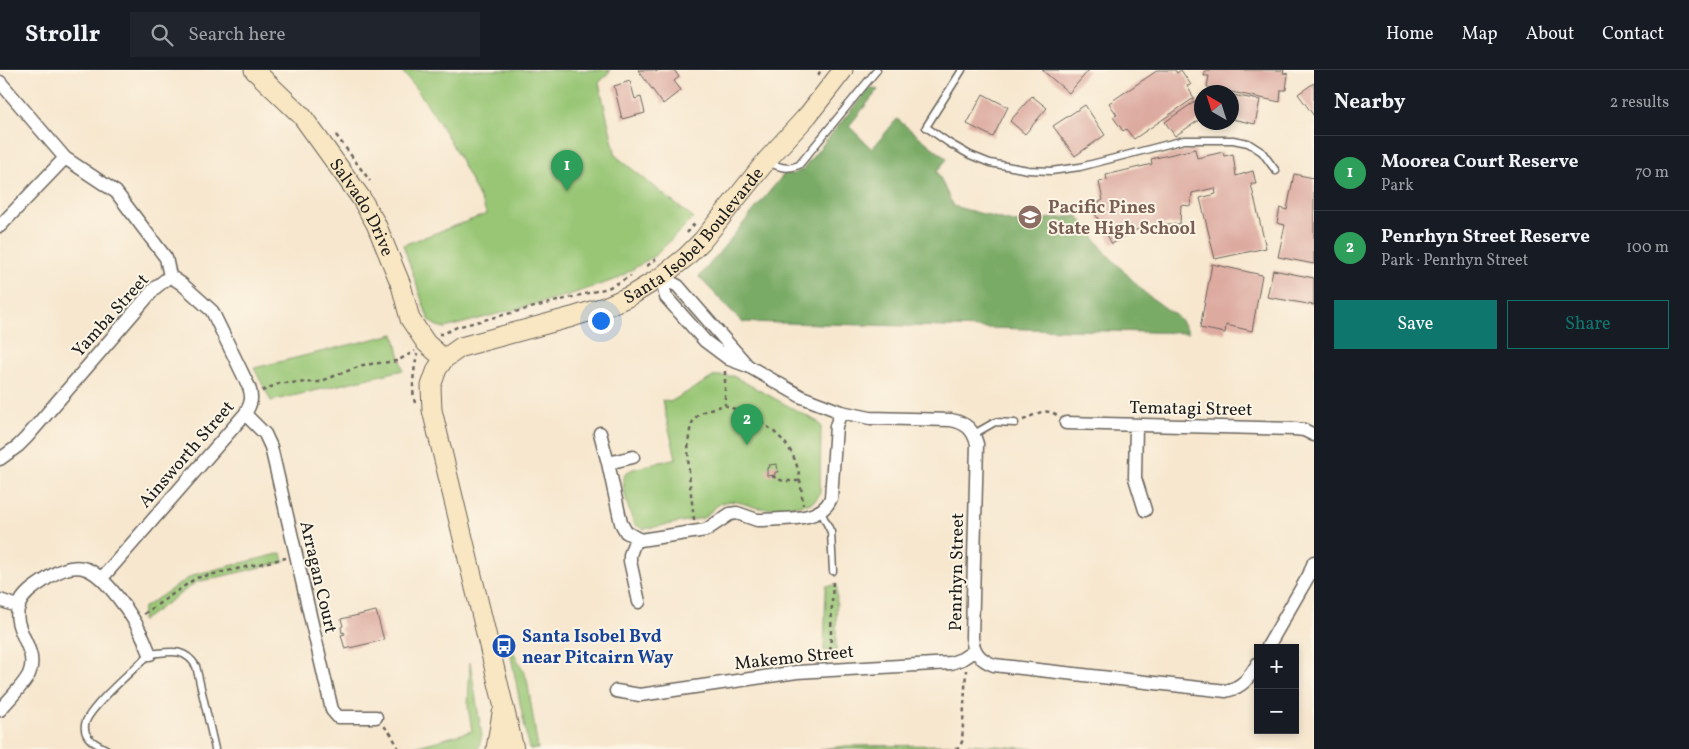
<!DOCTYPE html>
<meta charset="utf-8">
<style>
:root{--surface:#171b24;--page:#20242c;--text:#f1f3f6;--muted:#9ea1a6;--line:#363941;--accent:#0f766e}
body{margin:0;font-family:Vollkorn,serif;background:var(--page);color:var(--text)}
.controls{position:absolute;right:15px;bottom:15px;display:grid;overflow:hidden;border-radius:0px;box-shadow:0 2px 8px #0003}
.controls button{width:45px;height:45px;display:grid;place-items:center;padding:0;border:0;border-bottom:1px solid var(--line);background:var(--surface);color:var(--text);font:25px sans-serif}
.compass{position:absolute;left:1194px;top:15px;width:45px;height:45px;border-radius:50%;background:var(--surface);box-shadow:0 2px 8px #0003;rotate:321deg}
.you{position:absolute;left:600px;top:250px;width:18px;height:18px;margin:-12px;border:4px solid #fff;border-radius:50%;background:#1a73e8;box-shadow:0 0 0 8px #1a73e833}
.badge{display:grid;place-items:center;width:32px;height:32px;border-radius:50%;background:var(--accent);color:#fff;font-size:16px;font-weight:700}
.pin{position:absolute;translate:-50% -41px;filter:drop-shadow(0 1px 2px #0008)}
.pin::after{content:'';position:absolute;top:26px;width:18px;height:15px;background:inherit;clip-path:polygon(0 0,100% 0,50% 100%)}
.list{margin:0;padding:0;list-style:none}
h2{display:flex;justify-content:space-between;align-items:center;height:65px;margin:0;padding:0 20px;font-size:21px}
h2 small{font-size:16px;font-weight:400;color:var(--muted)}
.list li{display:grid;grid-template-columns:32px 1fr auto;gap:15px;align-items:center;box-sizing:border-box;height:75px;padding:0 20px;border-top:1px solid var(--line)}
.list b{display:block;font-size:19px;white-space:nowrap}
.list p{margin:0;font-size:16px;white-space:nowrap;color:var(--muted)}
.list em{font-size:16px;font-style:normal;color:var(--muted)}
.actions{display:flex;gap:10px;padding:15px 20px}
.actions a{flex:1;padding:11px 0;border:1px solid var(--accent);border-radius:0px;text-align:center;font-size:18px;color:var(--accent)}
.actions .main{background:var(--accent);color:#fff}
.icon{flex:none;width:28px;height:28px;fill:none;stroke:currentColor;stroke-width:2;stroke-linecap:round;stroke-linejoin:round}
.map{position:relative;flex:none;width:1314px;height:679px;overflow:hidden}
header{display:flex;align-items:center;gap:30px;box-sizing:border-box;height:70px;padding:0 25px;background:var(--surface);border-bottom:1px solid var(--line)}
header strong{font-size:24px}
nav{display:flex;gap:28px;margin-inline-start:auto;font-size:18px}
.search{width:350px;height:45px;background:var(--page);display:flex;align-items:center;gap:12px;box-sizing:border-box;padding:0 18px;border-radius:0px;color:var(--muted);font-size:19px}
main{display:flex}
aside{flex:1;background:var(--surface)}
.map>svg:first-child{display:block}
.green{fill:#98c674;stroke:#5a7148}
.forest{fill:#7aab66;stroke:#4b6441}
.building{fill:#ddaaa0}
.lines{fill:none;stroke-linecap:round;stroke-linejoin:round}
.lane-casing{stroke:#69635b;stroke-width:9}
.street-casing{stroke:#69635b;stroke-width:15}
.secondary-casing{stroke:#69635b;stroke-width:21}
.path{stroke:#69635b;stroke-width:2.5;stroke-dasharray:4 4;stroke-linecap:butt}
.lane{stroke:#fff;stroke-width:6}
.street{stroke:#fff;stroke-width:12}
.secondary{stroke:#f9e7c3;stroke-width:19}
.labels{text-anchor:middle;stroke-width:4;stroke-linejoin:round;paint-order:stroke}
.education-label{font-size:18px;font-weight:bold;fill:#785e54;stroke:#fcf5e5;text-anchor:start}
.street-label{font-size:18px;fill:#1c1c1c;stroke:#fcf5e5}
.transit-label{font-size:18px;font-weight:bold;fill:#164399;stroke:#fcf5e5;text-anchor:start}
</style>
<header>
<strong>Strollr</strong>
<div class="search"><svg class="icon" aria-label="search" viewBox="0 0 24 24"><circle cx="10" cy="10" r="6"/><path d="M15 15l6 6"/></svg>Search here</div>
<nav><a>Home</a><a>Map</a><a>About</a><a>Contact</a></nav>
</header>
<main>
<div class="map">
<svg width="1314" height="679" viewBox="0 0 1314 679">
<rect width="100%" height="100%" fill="#fcf5e5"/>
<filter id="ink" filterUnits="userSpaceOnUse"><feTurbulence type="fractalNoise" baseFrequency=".02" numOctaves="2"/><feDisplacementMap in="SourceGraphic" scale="10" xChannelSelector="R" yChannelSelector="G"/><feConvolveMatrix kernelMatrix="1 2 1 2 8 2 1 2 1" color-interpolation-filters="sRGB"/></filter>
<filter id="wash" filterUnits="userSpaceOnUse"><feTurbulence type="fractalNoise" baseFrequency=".0096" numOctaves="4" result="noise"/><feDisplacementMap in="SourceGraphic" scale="20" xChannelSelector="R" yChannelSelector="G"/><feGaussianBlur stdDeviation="1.12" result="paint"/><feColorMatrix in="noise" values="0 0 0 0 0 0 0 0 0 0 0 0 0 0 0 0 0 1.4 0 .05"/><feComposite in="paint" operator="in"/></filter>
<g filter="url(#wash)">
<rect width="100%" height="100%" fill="#f7e7cf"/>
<!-- green -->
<path class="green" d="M401,0H611L599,13L616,86L693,148L657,184L617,209L569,225L445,258C435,256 431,254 427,245L403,175L487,144C463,93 438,43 401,0Z
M394,264L403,300L271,331L254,298Z
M715,306H733L818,352L821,356L820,422C818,429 815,431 808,434C794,435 774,440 760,438C749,437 738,429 725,432C716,434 711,443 703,448L644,459L635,455C630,446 621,416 624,407C625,403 629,401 633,399L676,388L662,330L670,332Z
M282,483L284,492L197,512L142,551L143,538L193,505Z
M837,515L836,581H824L826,516Z
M508,571L527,609L538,679H529Z
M470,592L482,666L478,679H396L411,678L472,661L468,637Z
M968,674L1036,679H968Z
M956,675V679H820L846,676Z"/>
<!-- forest -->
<path class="forest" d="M870,17L878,20L849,56L872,79L897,49L947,89L937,101L953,136L1013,152L1078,146L1106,183L1145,223L1179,248L1189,263L742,252L699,207L784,104H793L802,100Z"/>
<g id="blocks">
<!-- building -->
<path class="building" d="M638,0H654L656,2L659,0H674L679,7L674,11L681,20L663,34Z
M1042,0H1089L1069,23Z
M1158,0H1175L1177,3L1181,0L1191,15L1187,16L1194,28L1134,69L1126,59L1123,61L1113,47L1117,45L1109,33Z
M1206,0H1284L1283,3L1288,4L1286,20H1281L1280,32L1207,17L1209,6H1204Z
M630,11L635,29L641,27L645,43L622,49L614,16Z
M1314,13V46L1298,24Z
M983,24L1008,37L993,67L967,54Z
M1232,25L1260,30L1255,54L1232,49Z
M1032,26L1047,38L1025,64L1010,51Z
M1197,30L1202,36V48L1175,66L1165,52Z
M1085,35L1105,65L1075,86L1053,56Z
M1195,79L1197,88L1223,82L1224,86L1233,84L1236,106L1253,101L1256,114H1251L1266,178L1215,189L1200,128L1216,124L1215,118L1192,123L1191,136L1181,135L1180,154H1166L1136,160L1112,174L1091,136L1103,130L1099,112L1107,110L1106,105L1152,94L1151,89Z
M1294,104L1314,108V194L1278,187L1285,155L1277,153L1280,138L1287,140Z
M1212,194L1262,205L1252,261L1226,255L1225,263L1200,258Z
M1273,200L1314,208V235L1267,227Z
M777,394L778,402H775V405L767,406V398L770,397L769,395Z
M376,541L384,570L345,579L341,565L345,564L344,562L342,563L341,557L343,556L341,549Z"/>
</g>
</g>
<g filter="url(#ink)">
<use href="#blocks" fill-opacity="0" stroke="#69635b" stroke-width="1"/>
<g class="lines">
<defs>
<path id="lane" d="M962,0L926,57L949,73L970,85L990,93L1028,100L1051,101L1080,97L1184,70H1233L1248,73L1262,82L1276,101
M768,91C778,98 788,100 799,95L877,0
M974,364L995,352L1015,353
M821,442L831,462L833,501
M106,679C96,674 83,668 85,655C86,640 137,596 150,584C170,582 184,577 196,596L215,679"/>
<path id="street" d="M0,12L65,88L116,122L166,188L170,206
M0,156L65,88
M661,207L666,227L705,271L729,289L748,296L802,327L841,342L870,348L951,350C966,353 973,359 977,374L972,567C973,582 980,590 994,595L1226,621C1243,617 1249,608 1258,593
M661,207L678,216L746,294
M245,344L265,364L271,377L332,640L338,647H376
M1066,353L1295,359L1304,360L1314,365
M1136,355L1135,408L1145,440
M600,363L608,393
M633,387L608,393L621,453L626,462L640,470L706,460L730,444L737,443L757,450H764C785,448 822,452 831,428L836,356L841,342
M0,389L18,376L26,368L155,218L170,206
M636,468L630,485V491L639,532
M102,508L245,344C251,334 253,328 249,317L212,241L182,214L170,206
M0,530L19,537
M1267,578L1309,505L1314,492
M616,621L640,625L797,602L951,593L962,589L974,581
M0,640C8,630 24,615 29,604C40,579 10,560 19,535C24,522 38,515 49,507C80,487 96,500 116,525C131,543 142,562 150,584"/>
<g id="secondary">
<path id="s1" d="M254,0L302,46L361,128L376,154L401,215L410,249L426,273L444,289"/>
<path d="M496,679L502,643"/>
<path id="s2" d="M514,679L432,340L431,316L437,299L444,289L461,277L572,247L607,236L630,226L661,207L686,187L702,171L767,90L808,45L843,0"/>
</g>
</defs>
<!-- lane casing -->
<use href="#lane" class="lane-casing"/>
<!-- street casing -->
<use href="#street" class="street-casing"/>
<!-- secondary casing -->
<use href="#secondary" class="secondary-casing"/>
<!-- path -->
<path class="path" d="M818,5L821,0
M336,65L370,111
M687,163L695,153
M647,196L656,189
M439,264H443L457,257L608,218L631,206
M725,301V335
M262,321L280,313L319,312L363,295L397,291L415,281
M415,333C411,316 414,301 417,284
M1023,350C1035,345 1044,337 1057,345
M772,406L783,411H799
M694,450C692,429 681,361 696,347C704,339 716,338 725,335C749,345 778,358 791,382C800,397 801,418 803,435
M144,544L196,508L286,488
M830,588L833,508
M384,656L391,664L399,679
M955,679L958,678L962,672L966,600"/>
<!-- lane -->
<use href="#lane" class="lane"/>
<!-- street -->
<use href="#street" class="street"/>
<!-- secondary -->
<use href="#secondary" class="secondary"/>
</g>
</g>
<!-- icons -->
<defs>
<symbol id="school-disc" viewBox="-11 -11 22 22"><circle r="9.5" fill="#8d6e63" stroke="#fcf5e5"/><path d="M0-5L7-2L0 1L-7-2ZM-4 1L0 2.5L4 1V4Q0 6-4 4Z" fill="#fff"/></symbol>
<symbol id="bus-disc" viewBox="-11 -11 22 22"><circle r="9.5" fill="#1a4fb4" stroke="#fcf5e5"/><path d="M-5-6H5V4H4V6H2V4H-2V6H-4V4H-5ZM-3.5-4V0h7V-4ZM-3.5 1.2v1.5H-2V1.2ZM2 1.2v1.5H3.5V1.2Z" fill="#fff"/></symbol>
</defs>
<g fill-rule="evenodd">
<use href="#school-disc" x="1016" y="133" width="28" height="28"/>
<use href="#bus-disc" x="490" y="562" width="28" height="28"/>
</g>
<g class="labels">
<!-- education labels -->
<g class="education-label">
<text x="1048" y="143">Pacific Pines<tspan x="1048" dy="21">State High School</tspan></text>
</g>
<!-- street labels -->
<g class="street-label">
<text dy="6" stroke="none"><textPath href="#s1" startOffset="176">Salvado Drive</textPath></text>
<text dy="6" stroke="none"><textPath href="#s2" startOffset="689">Santa Isobel Boulevarde</textPath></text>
<text transform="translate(110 245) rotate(-48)" y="6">Yamba Street</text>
<text transform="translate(1191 338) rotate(1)" y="6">Tematagi Street</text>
<text transform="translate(186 384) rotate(-49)" y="6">Ainsworth Street</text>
<text transform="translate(956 502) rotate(-89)" y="6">Penrhyn Street</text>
<text transform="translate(319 507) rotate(77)" y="6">Arragan Court</text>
<text transform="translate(794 587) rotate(-6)" y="6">Makemo Street</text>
</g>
<!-- transit labels -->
<g class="transit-label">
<text x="522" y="572">Santa Isobel Bvd<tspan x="522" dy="21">near Pitcairn Way</tspan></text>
</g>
</g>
</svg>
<div class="controls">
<button>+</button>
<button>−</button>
</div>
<svg class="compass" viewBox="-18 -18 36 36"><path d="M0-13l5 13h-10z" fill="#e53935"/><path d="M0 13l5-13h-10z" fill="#9ea1a6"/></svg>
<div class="you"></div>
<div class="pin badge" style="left:567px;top:121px;background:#2e9e5b">1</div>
<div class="pin badge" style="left:747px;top:375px;background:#2e9e5b">2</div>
</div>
<aside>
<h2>Nearby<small>2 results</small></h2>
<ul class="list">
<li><span class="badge" style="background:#2e9e5b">1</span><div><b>Moorea Court Reserve</b><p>Park</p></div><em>70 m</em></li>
<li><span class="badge" style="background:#2e9e5b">2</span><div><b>Penrhyn Street Reserve</b><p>Park · Penrhyn Street</p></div><em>100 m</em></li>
</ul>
<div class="actions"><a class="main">Save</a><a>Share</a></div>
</aside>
</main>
